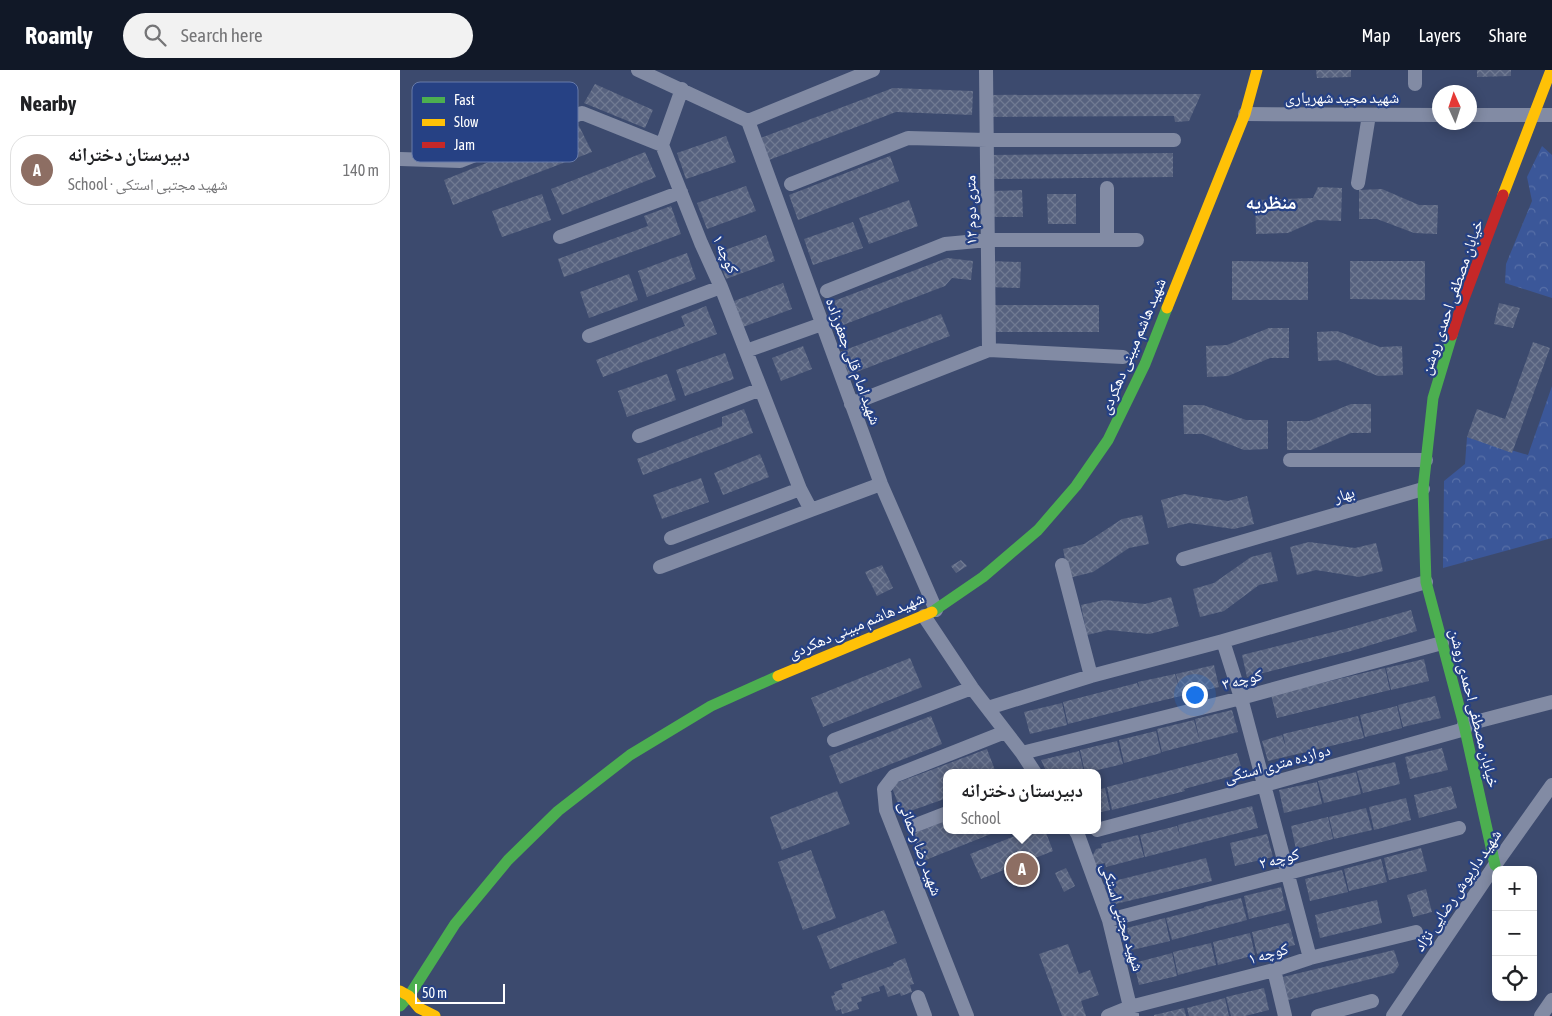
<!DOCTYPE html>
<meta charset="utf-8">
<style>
:root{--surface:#fff;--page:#f2f2f2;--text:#202124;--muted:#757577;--line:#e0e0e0;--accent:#111827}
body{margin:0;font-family:"Asap Condensed","Noto Naskh Arabic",sans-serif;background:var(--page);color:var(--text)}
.controls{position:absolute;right:15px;bottom:15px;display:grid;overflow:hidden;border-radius:10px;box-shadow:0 2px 12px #0003}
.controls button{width:45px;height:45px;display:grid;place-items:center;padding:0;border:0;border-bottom:1px solid var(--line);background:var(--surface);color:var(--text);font:25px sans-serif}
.compass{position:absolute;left:1032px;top:15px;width:45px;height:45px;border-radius:50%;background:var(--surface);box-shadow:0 2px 12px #0003;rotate:357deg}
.scale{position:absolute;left:15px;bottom:12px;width:90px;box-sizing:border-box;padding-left:5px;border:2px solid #fff;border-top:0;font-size:14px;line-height:18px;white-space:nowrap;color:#fff;-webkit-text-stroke:4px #264184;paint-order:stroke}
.you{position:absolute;left:794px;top:624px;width:18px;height:18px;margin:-12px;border:4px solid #fff;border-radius:50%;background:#1a73e8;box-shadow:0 0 0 8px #1a73e833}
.badge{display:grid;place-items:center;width:32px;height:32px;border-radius:50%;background:var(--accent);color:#fff;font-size:16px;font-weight:700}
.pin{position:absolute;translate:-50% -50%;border:2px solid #fff;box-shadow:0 1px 5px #0006}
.popup{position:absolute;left:543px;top:699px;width:158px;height:65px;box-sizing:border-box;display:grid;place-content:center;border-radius:10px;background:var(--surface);filter:drop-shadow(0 1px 4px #0005);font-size:16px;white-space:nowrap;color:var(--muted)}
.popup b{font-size:19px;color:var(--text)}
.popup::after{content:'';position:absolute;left:50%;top:100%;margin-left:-10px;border:10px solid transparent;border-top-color:var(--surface)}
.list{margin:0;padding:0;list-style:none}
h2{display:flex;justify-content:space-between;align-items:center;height:65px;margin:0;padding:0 20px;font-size:21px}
h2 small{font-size:16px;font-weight:400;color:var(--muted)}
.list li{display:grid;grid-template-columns:32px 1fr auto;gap:15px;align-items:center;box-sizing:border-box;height:70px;margin:0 10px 10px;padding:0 10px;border:1px solid var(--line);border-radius:20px}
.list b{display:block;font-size:19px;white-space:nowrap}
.list p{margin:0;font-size:16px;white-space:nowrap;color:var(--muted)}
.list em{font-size:16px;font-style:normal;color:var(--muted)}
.icon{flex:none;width:28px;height:28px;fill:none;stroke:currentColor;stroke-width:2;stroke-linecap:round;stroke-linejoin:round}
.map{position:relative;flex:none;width:1152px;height:946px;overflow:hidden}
header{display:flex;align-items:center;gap:30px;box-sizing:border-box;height:70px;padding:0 25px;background:var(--accent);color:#fff}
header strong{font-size:24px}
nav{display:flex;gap:28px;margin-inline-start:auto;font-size:18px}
.search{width:350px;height:45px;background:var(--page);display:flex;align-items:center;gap:12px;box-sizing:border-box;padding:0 18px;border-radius:28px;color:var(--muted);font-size:19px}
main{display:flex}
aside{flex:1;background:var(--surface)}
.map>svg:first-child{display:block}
.forest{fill:url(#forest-crowns)}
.building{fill:url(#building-cross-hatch)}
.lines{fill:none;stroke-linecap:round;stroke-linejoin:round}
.street{stroke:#828ba4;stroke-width:14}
.fast{stroke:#4caf50;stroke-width:11}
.slow{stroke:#ffc107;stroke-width:11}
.jam{stroke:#c62828;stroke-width:11}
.labels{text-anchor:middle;stroke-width:4.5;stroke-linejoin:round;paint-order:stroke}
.street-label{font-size:16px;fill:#fff;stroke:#264184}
.quarter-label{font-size:19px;font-weight:bold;fill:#fff;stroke:#264184}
.key{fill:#264184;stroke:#677aa9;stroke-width:1}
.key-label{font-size:14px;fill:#fff}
</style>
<header>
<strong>Roamly</strong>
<div class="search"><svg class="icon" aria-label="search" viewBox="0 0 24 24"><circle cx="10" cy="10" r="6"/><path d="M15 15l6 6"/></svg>Search here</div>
<nav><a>Map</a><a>Layers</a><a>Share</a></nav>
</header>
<main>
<aside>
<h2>Nearby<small></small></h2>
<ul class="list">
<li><span class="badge" style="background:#8d6e63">A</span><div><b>دبیرستان دخترانه</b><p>School · شهید مجتبی استکی</p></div><em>140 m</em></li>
</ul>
</aside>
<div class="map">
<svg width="1152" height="946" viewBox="0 0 1152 946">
<defs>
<pattern id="forest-crowns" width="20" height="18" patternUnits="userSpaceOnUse" patternTransform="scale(1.25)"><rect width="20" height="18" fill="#3b5799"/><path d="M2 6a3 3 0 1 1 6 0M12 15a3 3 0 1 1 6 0" fill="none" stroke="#5870a8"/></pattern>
<pattern id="building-cross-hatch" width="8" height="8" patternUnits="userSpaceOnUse" patternTransform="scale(1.25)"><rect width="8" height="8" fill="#57627f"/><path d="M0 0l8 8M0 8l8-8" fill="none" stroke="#707a92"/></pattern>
</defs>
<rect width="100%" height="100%" fill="#3c4a6e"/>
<!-- forest -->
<path class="forest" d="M1142,76L1152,85V228L1105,213L1106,194L1132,131L1127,107Z
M1152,316V468L1043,498L1044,411L1065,394L1067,367L1128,385Z"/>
<!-- building -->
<path class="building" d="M916,0H951V7L917,8Z
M1077,0H1111V6L1077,7Z
M195,14L253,40L245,58L184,33Z
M493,18L573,21L572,45L496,42L369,90L361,68Z
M801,24L789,51L775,52L774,46L590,47V25Z
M179,56L192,82L53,135L44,110Z
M326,66L336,92L286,109L277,83Z
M245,82L256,107L162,145L151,119Z
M773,83V107L586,109V85Z
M490,86L499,111L398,150L389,125Z
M346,116L356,141L307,159L297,133Z
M918,117L942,118L941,151L917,150L888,163L856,164L855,130L913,128Z
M982,119L1019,135H1038L1037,164L1014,163L977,149H959V120Z
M622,120L623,147H591V121Z
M142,124L151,150L102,167L92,141Z
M647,124H676V154H648Z
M509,130L518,156L469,174L459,148Z
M271,136L281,164L164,207L158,189L248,156L244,146Z
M453,152L463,178L413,195L404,169Z
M366,165L375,191L326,209L317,183Z
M287,183L296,209L247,227L238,201Z
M547,188L573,191L571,210L552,208L545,216L443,255L434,231Z
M589,191L621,192L620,218L588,217Z
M832,191L908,192V230H832Z
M950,191H1025V230L950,229Z
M229,204L238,230L189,248L180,222Z
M383,213L392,239L343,257L334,231Z
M1099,233L1120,238L1113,258L1094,254Z
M587,235H699V262H588Z
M306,236L317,264L203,307L196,290L285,256L281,246Z
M541,244L550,266L446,306L437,283Z
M869,258H889V288H870L828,306L807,307L806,276L827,275Z
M937,261L980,277L1002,276L1003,305L978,306L938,290L918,291L917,262Z
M1133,272L1150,278L1112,383L1067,367L1077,339L1105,349Z
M403,276L412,299L381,311L372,288Z
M325,283L334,309L285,326L276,300Z
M267,304L276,330L227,347L218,321Z
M951,334H971V363H951L911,380H887V351H909Z
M783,335H803L846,350H868V379L844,380L803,364H784Z
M344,339L353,363L243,405L237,389L322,356V347Z
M360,384L369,407L323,425L314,403Z
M301,408L309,432L262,449L253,425Z
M784,424L828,431L847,426L854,454L834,459L789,453L768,458L761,430Z
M742,445L749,474L729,478L693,502L669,508L663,479L684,474L722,449Z
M909,472L955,478L976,473L983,501L959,507L916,500L897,505L890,477Z
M871,482L878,511L859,515L824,541L800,547L793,519L814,513L851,487Z
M561,490L567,496L556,503L551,496Z
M482,495L493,518L477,526L465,502Z
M771,527L779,556L750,564L708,560L687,565L681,535L704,530L745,534Z
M1011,540L1017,561L951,581L847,607L842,585L945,559Z
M510,588L522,617L423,657L411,628Z
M1024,589L1029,611L991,620L986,598Z
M814,595L819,617L743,635L668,654L663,632L737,613L740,620L738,612L775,604L780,621L776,604Z
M985,598L990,620L877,648L871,625L947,607L948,613L947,607Z
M1035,626L1041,648L1003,657L998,635Z
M662,633L667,655L630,664L624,642Z
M997,636L1002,658L965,667L960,645Z
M832,640L838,662L800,672L795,649Z
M531,646L542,674L440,714L429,686Z
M958,646L964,668L868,691L862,671L882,665L886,678L883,664Z
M794,650L800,672L762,682L757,659Z
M756,661L761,683L724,693L719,670Z
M717,671L723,694L685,703L680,680Z
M1042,678L1048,700L1010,709L1005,687Z
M587,679L596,703H547V728L502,744L491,715Z
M679,681L684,703H647L641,690Z
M837,683L843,703L784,719L785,721L712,740L707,717Z
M995,692L1000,714L963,723L957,701Z
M956,702L961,724L924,733L918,711Z
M917,712L922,734L884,743L879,720Z
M1051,716L1057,738L1019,748L1014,725Z
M705,718L710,740L697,743V720Z
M437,721L450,754L382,780L370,747Z
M1006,728L1011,750L974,760L969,737Z
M852,736L858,758L745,787L740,765L777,756L780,766L778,755Z
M966,738L972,760L934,769L929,747Z
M928,747L933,769L896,779L891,756Z
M547,750V760H601L523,791L512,764Z
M630,760H645L653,781L581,809L570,784Z
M867,764L873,787L835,796L830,773Z
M738,765L744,787L706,797L705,793L694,795L693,785L696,779L702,778L701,774Z
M1021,778L1027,801L989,810L984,788Z
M411,780L436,848L403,860L378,792Z
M806,788L812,811L707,836L702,814Z
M981,789L987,812L949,821L944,799Z
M666,798L675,816L664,822L655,803Z
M942,800L948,822L910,831L905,809Z
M881,817L886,840L849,849L844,826Z
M1026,819L1032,842L1013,847L1007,825Z
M841,828L847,850L772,870L766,848L804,838L805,843L804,837Z
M977,830L982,853L920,868L915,845Z
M484,840L497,873L430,899L417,866Z
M765,848L770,871L732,880L727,858Z
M889,853L895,875L857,884L852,862Z
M850,863L855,885L818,895L813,872Z
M811,873L816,895L778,905L773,882Z
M668,874L679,904L690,900L699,925L681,931L686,946H662L639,884Z
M994,880L999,895L994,903L888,930L883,907Z
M772,883L777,906L739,915L734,893Z
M505,888L514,914L510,915L512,922L501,926L500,923L488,927L484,915L479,917L480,921L461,927L462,931L457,933L459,939L442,944L441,939L436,941L431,926L435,925L434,922L443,919L441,914L494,895L493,893Z
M864,918L869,940L845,946H831L826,927Z
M825,928L829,946H789L787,938Z
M784,938L786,946H754V945Z"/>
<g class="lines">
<!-- street -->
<path class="street" d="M238,0L348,51
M586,0L589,280
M1015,0V14
M845,44L1040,45
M1070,45H1152
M348,51L481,414L536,540
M348,51L473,0
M262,75L282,19
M0,89L60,91L182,43L262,75L301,173L321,217L400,419L411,440L481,414
M958,113L969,45
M391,114L508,68L586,70H774
M707,118V170
M160,167L281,122
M427,221L545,174L588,170H737
M189,266L321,217
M346,281L422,254
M451,334L589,280L723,287
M239,366L361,319
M890,390H1026
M271,468L400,419
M783,489L1023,419
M662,495L691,606
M260,497L411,440
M524,546L572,618L622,683L635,703
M823,571L841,628L910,888
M588,638L691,606L823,571L1026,512
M1064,655L1152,632
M434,670L572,618
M622,683L841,628L1042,573
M516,755L547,743
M675,760L678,765L709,850L732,945
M697,760L865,715L1065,659
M709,850L1059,758
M874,900L885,946
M518,927L525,946
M567,946L486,740L484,719L494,706L605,662
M708,946L730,937L874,900L910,888L1016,862
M918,946L972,931
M993,946L1095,795L1152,715
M1141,946L1152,930"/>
<!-- fast -->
<path class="fast" d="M1052,265L1033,328L1023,419L1026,512L1064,655L1095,795
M532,542L583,507L638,460L676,416L708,370L745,294L767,238
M0,936L9,926L55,854L108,790L158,741L230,685L311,636L378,606"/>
<!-- slow -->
<path class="slow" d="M1103,125L1151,0
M767,238L845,44L857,0
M378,606L532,542
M0,921L9,926L19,938L35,946"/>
<!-- jam -->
<path class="jam" d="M1052,265L1062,234L1103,125"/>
</g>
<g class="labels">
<!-- street labels -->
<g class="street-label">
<text x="942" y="33">شهید مجید شهریاری</text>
<text transform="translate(570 140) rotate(-91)" y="6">۱۲ متری دوم</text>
<text transform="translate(326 184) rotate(66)" y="6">کوچه ۱</text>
<text transform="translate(1051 227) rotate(-71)" y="6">خیابان مصطفی احمدی روشن</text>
<text transform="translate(732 276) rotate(-67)" y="6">شهید هاشم مبینی دهکردی</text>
<text transform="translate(454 291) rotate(70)" y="6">شهید امام قلی جعفرزاده</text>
<text transform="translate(944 424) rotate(-17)" y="6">بهار</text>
<text transform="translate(456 555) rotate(-23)" y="6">شهید هاشم مبینی دهکردی</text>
<text transform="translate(842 609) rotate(-15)" y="6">کوچه ۳</text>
<text transform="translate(1075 638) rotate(76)" y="6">خیابان مصطفی احمدی روشن</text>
<text transform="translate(877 693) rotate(-15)" y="6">دوازده متری استکی</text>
<text transform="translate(521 778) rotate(70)" y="6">شهید رضا رحمانی</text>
<text transform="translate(879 788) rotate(-15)" y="6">کوچه ۲</text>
<text transform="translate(1057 820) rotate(-56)" y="6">شهید داریوش رضایی نژاد</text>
<text transform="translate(723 847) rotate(73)" y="6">شهید مجتبی استکی</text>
<text transform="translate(868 883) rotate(-16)" y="6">کوچه ۱</text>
</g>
<!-- quarter labels -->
<g class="quarter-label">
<text x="871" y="139">منظریه</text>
</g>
</g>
<!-- legend -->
<rect x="12" y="12" width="166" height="80" rx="8" class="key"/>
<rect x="22" y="27" width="23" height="6" fill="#4caf50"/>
<rect x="22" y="49" width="23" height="7" fill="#ffc107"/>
<rect x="22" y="72" width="23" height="6" fill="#c62828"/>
<g class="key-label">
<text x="54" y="35">Fast</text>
<text x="54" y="57">Slow</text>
<text x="54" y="80">Jam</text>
</g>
</svg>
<div class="controls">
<button>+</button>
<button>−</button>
<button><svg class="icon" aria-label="locate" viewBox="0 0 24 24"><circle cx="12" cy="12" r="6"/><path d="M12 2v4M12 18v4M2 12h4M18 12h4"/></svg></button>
</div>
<svg class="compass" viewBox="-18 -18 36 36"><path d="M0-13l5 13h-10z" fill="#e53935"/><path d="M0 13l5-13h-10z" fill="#757577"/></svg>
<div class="scale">50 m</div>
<div class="you"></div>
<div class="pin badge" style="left:622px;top:799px;background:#8d6e63">A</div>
<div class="popup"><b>دبیرستان دخترانه</b>School</div>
</div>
</main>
